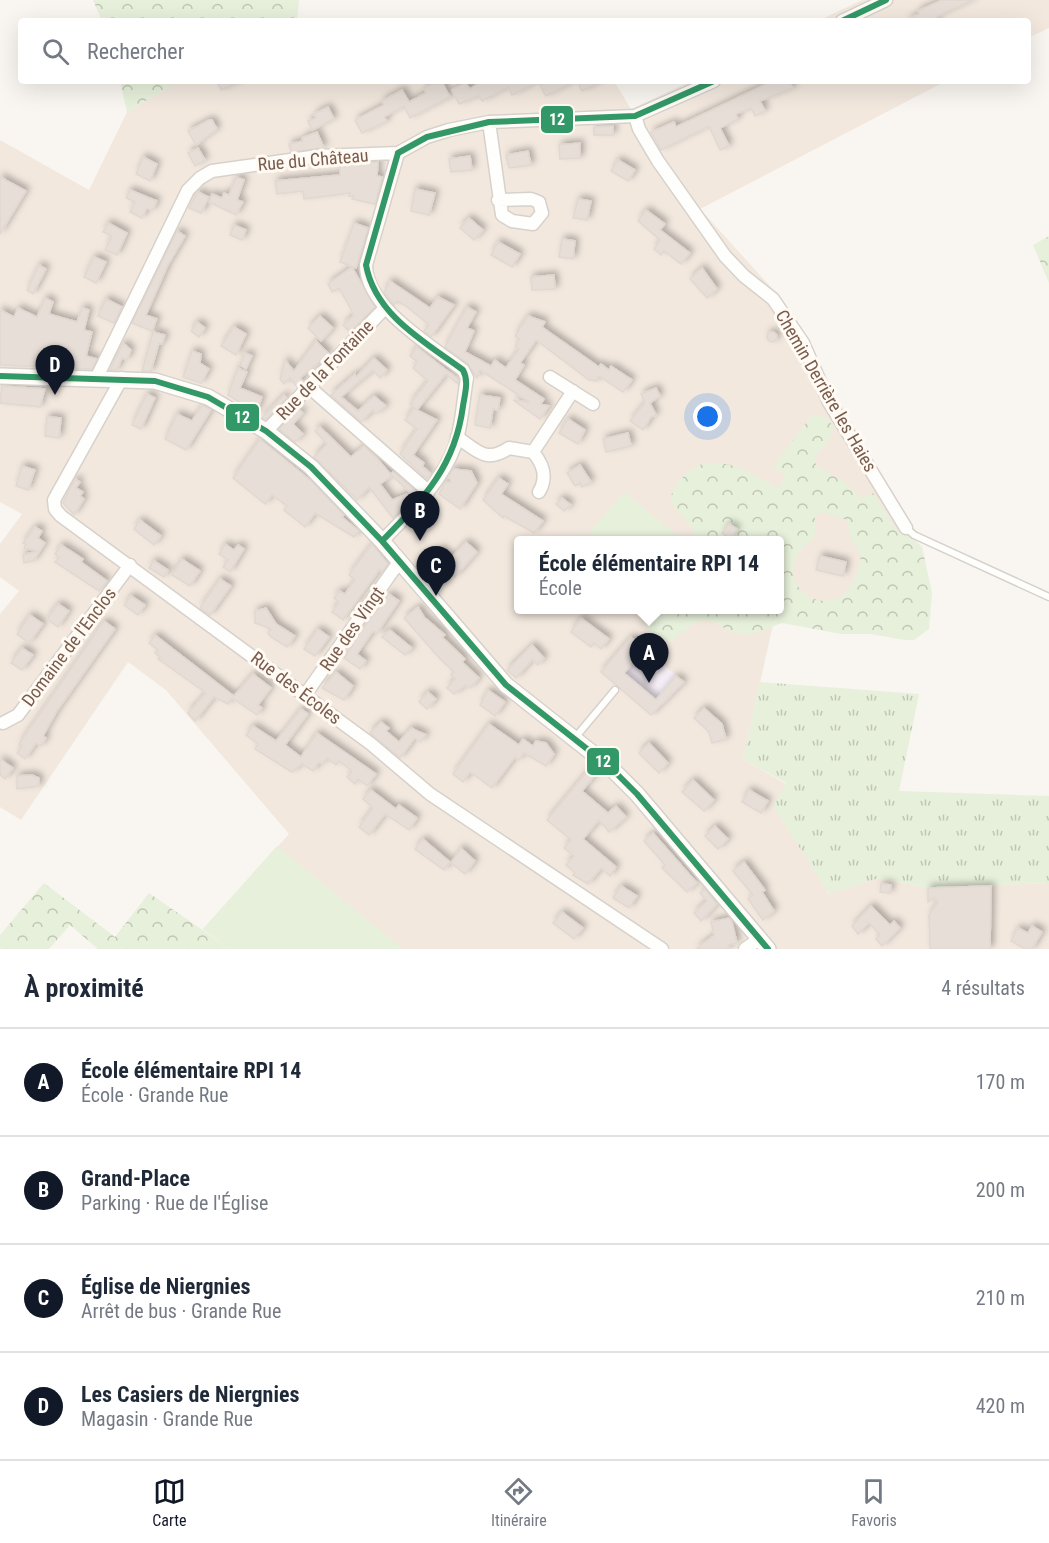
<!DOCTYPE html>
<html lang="fr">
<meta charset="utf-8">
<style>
:root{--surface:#fff;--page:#f2f2f3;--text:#1f2937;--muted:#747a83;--line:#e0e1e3;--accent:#111827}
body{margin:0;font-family:"Roboto Condensed",sans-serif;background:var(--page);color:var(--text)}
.you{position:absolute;left:708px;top:417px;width:21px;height:21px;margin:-15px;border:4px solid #fff;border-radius:50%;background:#1a73e8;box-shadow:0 0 0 9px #1a73e833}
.badge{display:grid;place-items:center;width:39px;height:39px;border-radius:50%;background:var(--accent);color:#fff;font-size:20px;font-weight:700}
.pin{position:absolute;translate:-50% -50px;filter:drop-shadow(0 2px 3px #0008)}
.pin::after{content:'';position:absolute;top:32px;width:21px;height:18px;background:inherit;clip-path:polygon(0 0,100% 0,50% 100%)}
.popup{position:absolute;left:514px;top:536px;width:270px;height:78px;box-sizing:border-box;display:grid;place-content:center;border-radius:6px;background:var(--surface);filter:drop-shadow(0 2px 4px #0005);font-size:20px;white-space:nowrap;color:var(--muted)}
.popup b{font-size:22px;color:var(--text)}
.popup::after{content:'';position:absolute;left:50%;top:100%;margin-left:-12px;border:12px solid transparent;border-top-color:var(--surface)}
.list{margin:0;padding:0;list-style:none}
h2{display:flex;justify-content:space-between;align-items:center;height:78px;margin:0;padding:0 24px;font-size:26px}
h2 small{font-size:20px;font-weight:400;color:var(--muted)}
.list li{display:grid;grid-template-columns:39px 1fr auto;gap:18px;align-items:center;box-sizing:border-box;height:108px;padding:0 24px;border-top:2px solid var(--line)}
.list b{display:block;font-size:22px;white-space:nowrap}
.list p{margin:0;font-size:20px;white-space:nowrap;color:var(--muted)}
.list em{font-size:20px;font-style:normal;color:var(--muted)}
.icon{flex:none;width:33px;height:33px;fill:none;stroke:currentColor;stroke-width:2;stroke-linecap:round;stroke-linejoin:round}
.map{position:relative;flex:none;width:1049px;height:949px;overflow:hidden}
.search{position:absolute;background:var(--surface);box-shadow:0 6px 24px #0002;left:18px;right:18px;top:18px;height:66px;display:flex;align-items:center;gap:15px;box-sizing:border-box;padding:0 21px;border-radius:6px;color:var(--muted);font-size:22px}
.sheet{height:510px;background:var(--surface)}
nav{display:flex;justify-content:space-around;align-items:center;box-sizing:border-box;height:84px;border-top:2px solid var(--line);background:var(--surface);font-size:16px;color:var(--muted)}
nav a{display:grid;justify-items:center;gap:3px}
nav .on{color:var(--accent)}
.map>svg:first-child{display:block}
.residential{fill:#f2e8de;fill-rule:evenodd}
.education{fill:#f6eef6}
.grass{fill:url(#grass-tufts)}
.forest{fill:url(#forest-crowns);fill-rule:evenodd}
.pitch{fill:#e7f0db}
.building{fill:#e6ded7;stroke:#e2d8d2;stroke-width:1.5;filter:url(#shadow)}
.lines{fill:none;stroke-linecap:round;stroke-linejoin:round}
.service-casing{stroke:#d7d1cb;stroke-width:9}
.minor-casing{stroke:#d7d1cb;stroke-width:15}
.tertiary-casing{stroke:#d7d1cb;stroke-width:18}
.service{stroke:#fefefd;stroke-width:6}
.minor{stroke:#fefefd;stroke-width:12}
.tertiary{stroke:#fefefd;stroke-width:15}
.bus-1-casing{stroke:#fffaf3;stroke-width:10}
.bus-1{stroke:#339867;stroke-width:6}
.labels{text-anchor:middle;stroke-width:6;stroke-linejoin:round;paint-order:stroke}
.street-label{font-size:18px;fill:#7a5c4d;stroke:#fffaf3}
.line-badge{stroke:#fffaf3;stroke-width:2}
.badge-label{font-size:16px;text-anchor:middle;font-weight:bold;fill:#fff}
</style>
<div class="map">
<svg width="1049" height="949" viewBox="0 0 1049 949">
<defs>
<pattern id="grass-tufts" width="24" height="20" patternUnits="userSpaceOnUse" patternTransform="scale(1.5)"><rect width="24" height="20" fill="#e7f0db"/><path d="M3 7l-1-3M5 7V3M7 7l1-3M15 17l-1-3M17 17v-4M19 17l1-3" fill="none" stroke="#c0c6b4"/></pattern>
<pattern id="forest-crowns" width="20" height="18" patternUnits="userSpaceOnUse" patternTransform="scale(1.5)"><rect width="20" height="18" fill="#e7f0db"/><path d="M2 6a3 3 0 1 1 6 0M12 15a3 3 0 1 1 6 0" fill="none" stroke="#c0c6b4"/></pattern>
<filter id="shadow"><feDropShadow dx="3.5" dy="-3.5" stdDeviation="3" flood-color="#0004"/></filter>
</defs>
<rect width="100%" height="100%" fill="#f9f5f0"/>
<!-- residential -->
<path class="residential" d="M862,0H1049V28L1028,38V21H818Z
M179,81H614L631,109L691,81H946L700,209L778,295L908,521L922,626L776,611L743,759L786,784L828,894L879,878L928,888L1049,883V949H230L203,929L289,834L166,690L128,662L21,820L0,807V614L19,591L0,577V544L22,514L0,502V140L89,190L127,112ZM518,540H780V610H518Z"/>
<!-- education -->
<path class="education" d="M645,649L684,682L663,706L660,704L651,715L615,684Z"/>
<!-- grass -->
<path class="grass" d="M760,682L919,694L899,791L1049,796V883L928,888L879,878L829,894L773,806L786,783L743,759Z"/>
<!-- forest -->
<path class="forest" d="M93,0H299V1L297,21H102Z
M120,81H179L127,112Z
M1049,236V283L1033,245Z
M812,415L827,418L834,428L827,443L815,457L816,465L844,482L861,498L873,493L895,529L912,537L922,547L932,593L929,629L914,640H905L870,634H841L782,623L751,635L733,633L714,622L704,621L694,623L671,642C655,637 647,633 642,616L645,610H780V540H696C694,525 678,514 670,500C673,487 677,483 687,473C713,448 753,473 778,489L786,476L773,466ZM823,512L847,520L850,537L861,554C853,633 775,597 797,556C801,548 810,543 815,535V516Z
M44,883L115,937L149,893L230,949H98L70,925L49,949H0V935Z"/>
<!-- pitch -->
<path class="pitch" d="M624,492L683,540H598L589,533Z
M277,846L403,949H230L203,929Z"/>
<!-- building -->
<path class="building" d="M942,0H974L936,17L937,21H906L919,14L918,11Z
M217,81H241L221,90Z
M482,81H539L512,95L508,87L482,101L479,96L459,104L452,90L465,83L470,89Z
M549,81H575L546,96L540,85Z
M577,81H601L582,91Z
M773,81H789L793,88L760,101L765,111L755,116L751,108L736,114L738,119L720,128L729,146L720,150L709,126L661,150L651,132L674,122L676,127Z
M433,84H443L450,97L410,118L404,106L384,117L387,121L362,133L355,120L384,105L382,101L402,90L409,102L426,93L424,88Z
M328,107L334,119L312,130L308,121L316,118L314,114Z
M209,120H212L217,129L196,145L188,131Z
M613,126V135H594V127Z
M317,132L324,148L291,152L289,144L303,141L302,138Z
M580,143V158L560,159L559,145Z
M198,148L205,160L195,166L188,153Z
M528,151L531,165L509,168L506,155Z
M470,156L472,170L451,172L449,159Z
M143,157L157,164L150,181L136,174Z
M618,160L635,170L628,181L611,171Z
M378,162L377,176L382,177L375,204L352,199L354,196H349L350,193L304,199L303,191L277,194L275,181L340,175V163Z
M0,177L26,191L0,234Z
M236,177L244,180L237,200L243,202L236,215L209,202L212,194L222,198L224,193L229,195Z
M415,189L435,193L429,215L411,211Z
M130,190L157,201L152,211L147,208L142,218L130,212L135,202L126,198Z
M198,192L209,197L201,213L189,208Z
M578,199L591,201L587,220L573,218Z
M646,210L665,224L660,230L690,253L681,264L664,251L661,255L654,249L660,240L638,221Z
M469,218L483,230L474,240L460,228Z
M108,223L127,233L117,255L105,250L112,236L103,232Z
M354,223L368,228L356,268L340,262Z
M234,225L246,230L242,240L230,235Z
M177,231L185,236L168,265L146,315L157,319L152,331L132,323Z
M562,239L575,241L573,259L559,257Z
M498,242L520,254L512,267L491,255Z
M94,257L106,262L96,283L84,277Z
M39,265L46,269L33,294L27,290Z
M352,267L375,307L350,332L343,325L354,315L339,288L332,292L328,284Z
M702,268L717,289L707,298L690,279Z
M554,275L555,289L532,290L531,277Z
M390,281L430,308L438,297L454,305L431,337L424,331L429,325L406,306L397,301L394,305L384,292Z
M45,298L53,302L49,314L77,322L82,308L89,310L84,330L92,332L86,356L97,359L92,369L0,365V310L14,317L18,308L37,317Z
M106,299L122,307L114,323L98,316Z
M467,307L476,312L467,328L474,331L465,352L491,366L495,360L506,368L519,349L515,346L520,339L515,336L528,316L545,322L542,327L599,367L601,364L609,370L611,366L632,380L623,392L599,376L596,381L589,380L536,340L520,363L524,365L515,380L544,399L541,404L549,406L540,419L513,400L529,402L480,370L477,378L468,364L445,347Z
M320,316L333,328L321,341L308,328Z
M197,322L205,328L199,337L191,331Z
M234,327L246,334L236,355L221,346Z
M153,332L165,335L162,344L159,343L151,371H142Z
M767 337a5 5 0 1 1 10 0a5 5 0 1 1-10 0Z
M316,341L329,354L300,378L303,381L297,387L290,378L284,384L280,379L285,360L294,371Z
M123,343L131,350L127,360L122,358L117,370H110Z
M417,347L458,379V384L446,374L417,410L437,420L413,455L424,463L422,466L430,473L427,479L400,454L417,429L405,420L414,408L416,410L410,404L428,381L413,368L417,362L410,356Z
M192,351L201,354L200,363L209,369L201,383L183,377Z
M245,353L252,356L246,369L240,365Z
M374,358L387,370L380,378L373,370L360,381L358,379L360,381L341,397L358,411L374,396L386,406L376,414L373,410L361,422L331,395L355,374L356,377Z
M238,368L247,372L240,388L262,397L256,413L228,395Z
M2,386L45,389L40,407L0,403Z
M656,388L660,396L650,403L656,415L651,417L643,430L630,421L645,403L641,394Z
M147,394L155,398L141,429L132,425Z
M284,395L287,398L266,419L262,418Z
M480,395L500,398L498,410L493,409L490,428L475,425Z
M202,405L211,410L186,450L165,439L177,414L192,421Z
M299,409L303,413L293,424L303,434L295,442L279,429Z
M47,417L61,418L59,438L45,436Z
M568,419L585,430L578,444L559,433Z
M320,427L351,457L364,446L377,458L392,476L380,484L392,500L410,493L391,474L393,472L417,492L393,518L369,487L357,500L314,457L327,444L315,431Z
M628,433L631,446L606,452L603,439Z
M260,439L310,480L344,515L342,517L359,531L354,537L315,513L305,527L284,510L287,506L272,495L265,504L233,478Z
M580,465L591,482L582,487L580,483L575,486L567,473Z
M22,466L35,470L28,490L16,486Z
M453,469L471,471L477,483L460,509L439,494L445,483L451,482L449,477Z
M499,478L508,484L501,494L543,521L534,533L504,516L503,518L483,500Z
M75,479L80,482L76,488L83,492L80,496L84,499L74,515L63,503Z
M562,498L571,505L564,511L556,504Z
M140,520L161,536L154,545L134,529Z
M729,524L737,529L730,539L722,533Z
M35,527L42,531L38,538L45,543L34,560L24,563L23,555L37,551L24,548L26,544L23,543Z
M466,542L477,552L455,577L449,571L436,585L424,573L436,561L432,557L441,548L451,558Z
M225,544L234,550L238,545L244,549L230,572L223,567L228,560L219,554Z
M372,544L388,564L382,572L380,569L343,620L332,612L339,602L334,598L339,591L345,594L355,580L349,575Z
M61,545L83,559L81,562L107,581L99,591L55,562L59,557L55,554Z
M820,556L846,562L843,576L816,570Z
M182,559L200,571L190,586L172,575Z
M154,561L168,570L164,577L149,568Z
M220,579L231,586L210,615L200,608Z
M389,594L399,601L377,633L373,631L357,654L366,661L360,669L344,658L353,645L351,644Z
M131,596L145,605L138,615L124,605Z
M58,604L69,611L58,627L47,619Z
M418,607L424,617L445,635L442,637L465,659L462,662L479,678L470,688L466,685L454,694L447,688L455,679L451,675L454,672L441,660L404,618Z
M266,608L276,624L295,636L287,647L271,637L268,633L271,629L255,623V611Z
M30,615L43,624L29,643L17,634Z
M581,618L609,639L601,649L594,643L591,647L571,632Z
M104,621L115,629L57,711L43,736L46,738L41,746L36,743L25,759L17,753L22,746L19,744Z
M318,629L329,637L315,656L304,649Z
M390,630L412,648L405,655L382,637Z
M155,635L234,696L253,674L271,688L258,705L262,708L257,715L232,698L228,704L214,697L195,721L188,713L206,693L158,659L160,657L155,653L158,650L149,643Z
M631,637L645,649L624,673L656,700L676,676L684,682L651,715L601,672Z
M532,645L544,658L538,665L532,660L516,678L507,670Z
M22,648L33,655L22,670L11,663Z
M336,672L353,686L344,700L322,688Z
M488,690L505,702L495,716L480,705Z
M428,692L436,699L427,709L419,702Z
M704,708L722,724L726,739L712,743L709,732L694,718Z
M301,709L308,714L285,745L301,757L317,733L376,774L367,786L358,779L355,784L347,777L352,771L339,761L336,765L327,758L322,764L319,762L313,771L302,764L292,772L255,749L258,744L246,735L253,726L276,741Z
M381,722L389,728L386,731L399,742L411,728L426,735L420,742L415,738L400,758L370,733Z
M489,724L519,745L523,739L533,746L536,741L546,743L554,754L546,766L524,753L519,760L515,757L492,788L470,772L463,782L453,774Z
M649,743L668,763L659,773L639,753Z
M0,759L13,768L5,779L0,775Z
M591,767L597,773L582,791L608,813L616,806L626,817L609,832L599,820L583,839L616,867L610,876L601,868L588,884L573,875L575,873L566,865L574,856L564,848L571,840L547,820Z
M32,775L39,778V786L17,789V776Z
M693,780L714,800L704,811L682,792Z
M371,790L396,809L399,805L417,818L409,830L385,814L369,835L359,827L373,808L363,799Z
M749,790L768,801L761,813L742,802Z
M715,826L728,839L718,849L705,836Z
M653,833L697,883L687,892L662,868L665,865L644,841Z
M423,839L450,862L444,870L415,849Z
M461,848L475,861L465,874L451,863Z
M744,862L765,890L762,892L774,911L763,920L748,899L753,895L733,871Z
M881,884L891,885L890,893L880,892Z
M621,886L637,896L629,908L613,898Z
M991,886L990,949H930L929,915L938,902L933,898L928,902V888Z
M705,889L717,904L701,921L694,913L707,901L700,893Z
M871,906L890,925L894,921L900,928L882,946L876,939L880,935L869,923L858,934L852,926Z
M562,912L583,928L574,939L553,923Z
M729,918L732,922L737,943L728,945L729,949H696L714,935L711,922Z
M1032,926L1042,932L1032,949H1025L1011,941L1018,928L1028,933Z"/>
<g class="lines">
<defs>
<path id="service" d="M906,528L914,535L1049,597
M574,739L615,690"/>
<path id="minor" d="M842,21L886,0
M635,116L639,129L658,161L725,256L744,276L773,299L803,343L829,402L906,528
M489,122L502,215L512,221L533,224L542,213L539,202L531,199L498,200
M550,377L593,404
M122,378L54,500L55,509L61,516L371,744L430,794L662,949
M96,379L188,190L200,178L212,171L318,156L398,153L427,137L449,130L489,122L635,116L714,81
M309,387L428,491
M266,431L385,308
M457,437C476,450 486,464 509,448L533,452C543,464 548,477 539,492
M533,452L573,391
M382,541C409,513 441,484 455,446C462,426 463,400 467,378L463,370C432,346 366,308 366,265L398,153
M305,695L399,562
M3,723L18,715L130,565
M745,949L759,939"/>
<path id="tertiary" d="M0,376L155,381L208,397L266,431L311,467L382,541L506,685L610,767L637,794L768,949"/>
</defs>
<!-- service casing -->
<use href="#service" class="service-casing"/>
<!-- minor casing -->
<use href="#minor" class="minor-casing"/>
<!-- tertiary casing -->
<use href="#tertiary" class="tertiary-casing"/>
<!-- service -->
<use href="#service" class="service"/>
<!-- minor -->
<use href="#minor" class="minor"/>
<!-- tertiary -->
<use href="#tertiary" class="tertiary"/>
<defs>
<path id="bus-1" d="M842,21L886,0
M398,153L427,137L489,122L635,116L714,81
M0,376L155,381L208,397L266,431L311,467L382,541L506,685L610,767L637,794L768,949
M382,541C424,498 455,467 463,406C465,393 469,381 463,370C425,342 375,315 366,265L398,153"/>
</defs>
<!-- bus-1 casing -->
<use href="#bus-1" class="bus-1-casing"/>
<!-- bus-1 -->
<use href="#bus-1" class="bus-1"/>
</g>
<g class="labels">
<!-- street labels -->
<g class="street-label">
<text transform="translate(313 160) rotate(-5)" y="6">Rue du Château</text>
<text transform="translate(325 370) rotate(-46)" y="6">Rue de la Fontaine</text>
<text transform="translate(826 391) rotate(60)" y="6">Chemin Derrière les Haies</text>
<text transform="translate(352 629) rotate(-55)" y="6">Rue des Vingt</text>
<text transform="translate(69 647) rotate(-53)" y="6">Domaine de l'Enclos</text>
<text transform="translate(296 688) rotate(37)" y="6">Rue des Écoles</text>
</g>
</g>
<g class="line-badge">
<rect x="540" y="105" width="34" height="29" rx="6" fill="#339867"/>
<rect x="225" y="403" width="35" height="29" rx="6" fill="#339867"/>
<rect x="586" y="747" width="34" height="29" rx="6" fill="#339867"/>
</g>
<g class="badge-label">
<text x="557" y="125">12</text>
<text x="242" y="423">12</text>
<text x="603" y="767">12</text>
</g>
</svg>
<div class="you"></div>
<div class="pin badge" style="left:649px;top:683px">A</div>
<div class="popup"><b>École élémentaire RPI 14</b>École</div>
<div class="pin badge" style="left:420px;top:541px">B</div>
<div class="pin badge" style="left:436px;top:596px">C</div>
<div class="pin badge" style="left:55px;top:395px">D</div>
<div class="search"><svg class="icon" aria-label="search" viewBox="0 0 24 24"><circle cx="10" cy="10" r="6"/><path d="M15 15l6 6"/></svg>Rechercher</div>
</div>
<section class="sheet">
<h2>À proximité<small>4 résultats</small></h2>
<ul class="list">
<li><span class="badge">A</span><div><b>École élémentaire RPI 14</b><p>École · Grande Rue</p></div><em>170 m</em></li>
<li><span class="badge">B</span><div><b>Grand-Place</b><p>Parking · Rue de l'Église</p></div><em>200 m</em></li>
<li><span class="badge">C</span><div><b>Église de Niergnies</b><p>Arrêt de bus · Grande Rue</p></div><em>210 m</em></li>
<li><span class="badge">D</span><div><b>Les Casiers de Niergnies</b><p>Magasin · Grande Rue</p></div><em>420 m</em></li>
</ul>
</section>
<nav>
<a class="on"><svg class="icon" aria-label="map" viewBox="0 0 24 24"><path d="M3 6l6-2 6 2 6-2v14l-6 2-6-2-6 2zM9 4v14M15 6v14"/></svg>Carte</a>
<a><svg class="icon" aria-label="directions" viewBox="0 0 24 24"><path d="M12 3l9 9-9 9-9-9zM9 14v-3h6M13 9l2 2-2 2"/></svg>Itinéraire</a>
<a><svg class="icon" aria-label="saved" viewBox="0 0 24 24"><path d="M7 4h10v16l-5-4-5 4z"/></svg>Favoris</a>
</nav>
